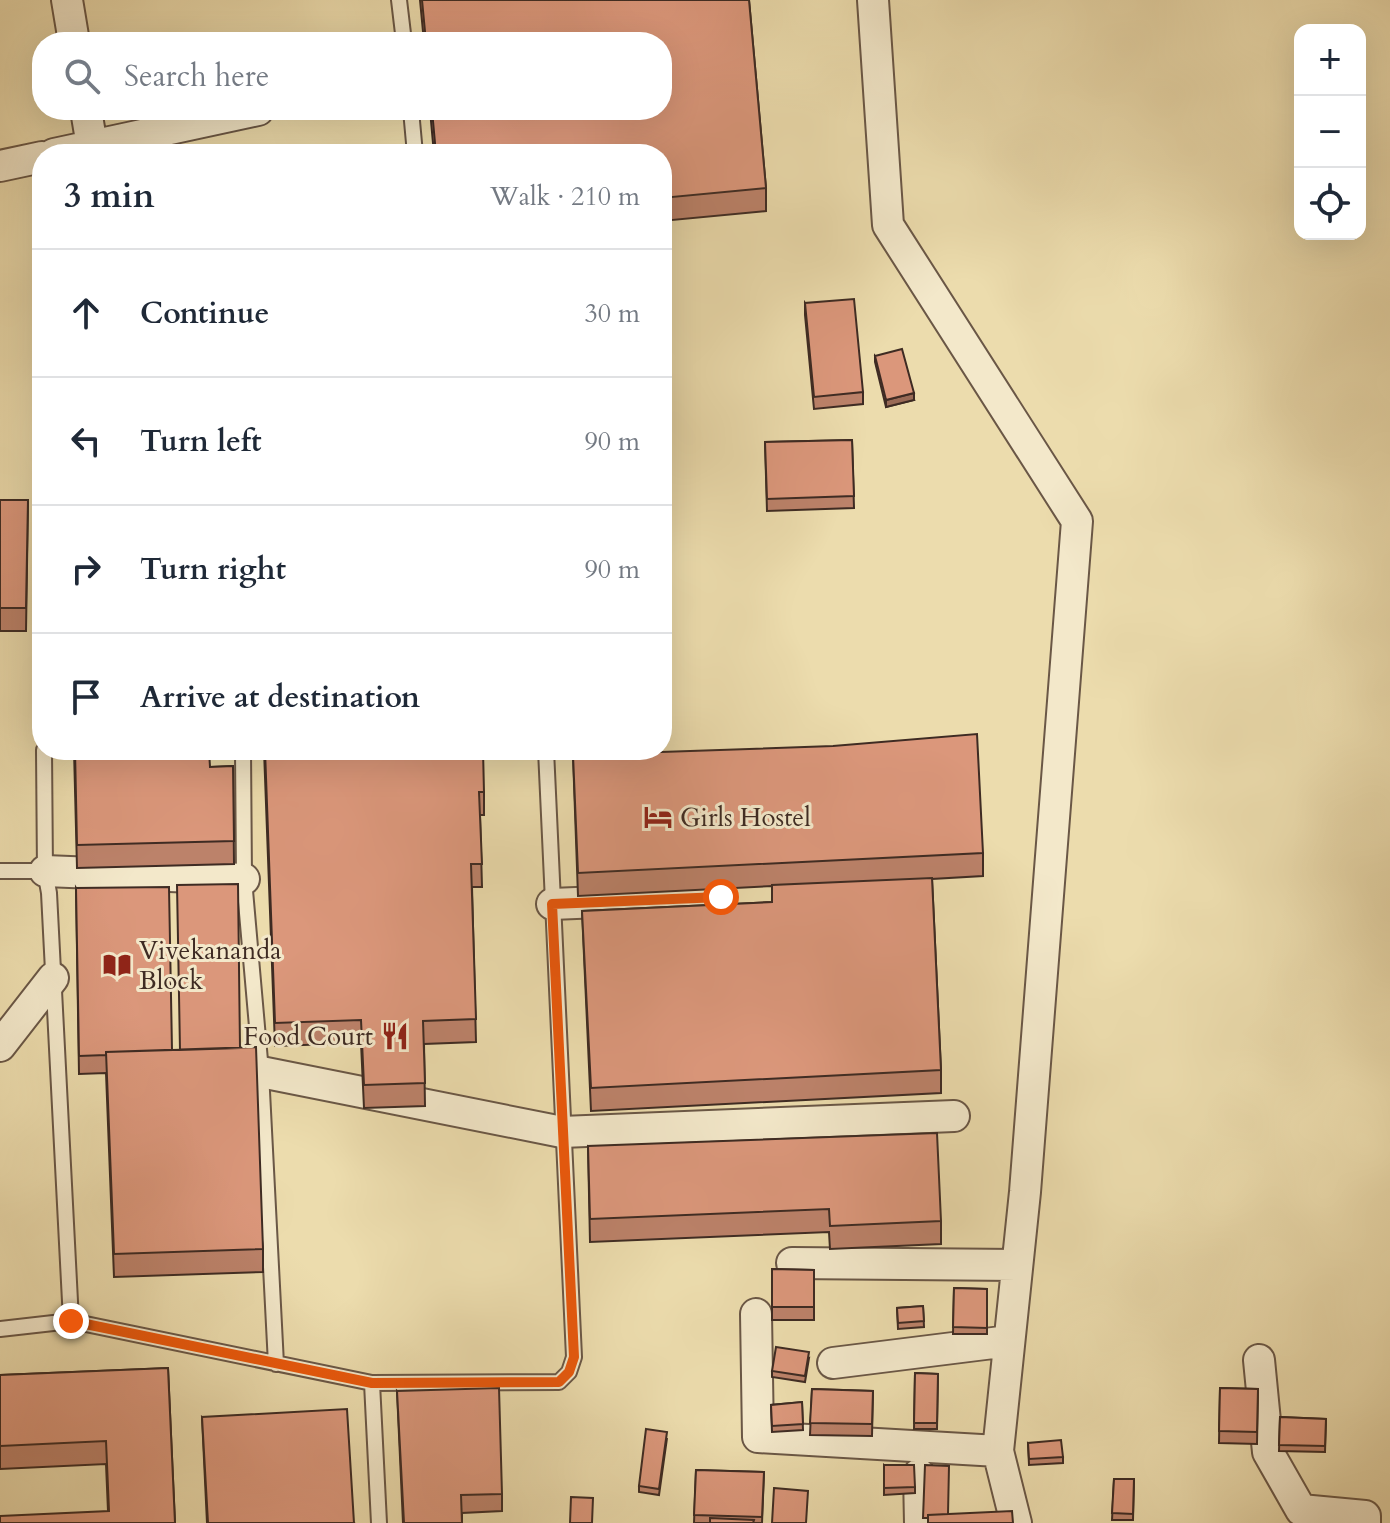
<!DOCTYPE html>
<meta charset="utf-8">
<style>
:root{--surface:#fff;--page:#f2f2f3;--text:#1f2937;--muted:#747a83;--line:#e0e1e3}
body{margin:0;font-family:Cardo,serif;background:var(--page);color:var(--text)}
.controls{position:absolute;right:24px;top:24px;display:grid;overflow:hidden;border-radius:16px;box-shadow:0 8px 32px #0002}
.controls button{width:72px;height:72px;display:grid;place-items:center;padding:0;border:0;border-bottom:2px solid var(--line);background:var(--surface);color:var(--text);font:40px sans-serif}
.stop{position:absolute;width:24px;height:24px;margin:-18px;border:6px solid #ea580c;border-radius:50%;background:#fff}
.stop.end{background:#ea580c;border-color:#fff;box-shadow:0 2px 8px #0008}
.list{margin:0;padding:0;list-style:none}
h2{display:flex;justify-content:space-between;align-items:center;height:104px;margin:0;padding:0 32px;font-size:34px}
h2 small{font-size:26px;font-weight:400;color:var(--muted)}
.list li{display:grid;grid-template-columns:52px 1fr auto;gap:24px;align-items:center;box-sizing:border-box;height:128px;padding:0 32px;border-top:2px solid var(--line)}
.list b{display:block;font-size:30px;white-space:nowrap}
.list em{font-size:26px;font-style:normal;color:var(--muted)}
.icon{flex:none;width:44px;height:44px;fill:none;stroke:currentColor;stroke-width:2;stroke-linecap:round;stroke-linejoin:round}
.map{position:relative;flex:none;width:1390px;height:1523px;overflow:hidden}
.search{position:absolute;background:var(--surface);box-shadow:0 8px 32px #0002;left:32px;top:32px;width:640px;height:88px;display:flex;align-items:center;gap:20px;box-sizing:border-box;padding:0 28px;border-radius:32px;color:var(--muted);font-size:30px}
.panel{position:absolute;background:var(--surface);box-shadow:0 8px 32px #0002;left:32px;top:144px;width:640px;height:616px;border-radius:32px}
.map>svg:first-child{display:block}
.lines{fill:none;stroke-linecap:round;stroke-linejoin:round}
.service-casing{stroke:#6a5746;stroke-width:18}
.minor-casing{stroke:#6a5746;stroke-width:34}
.service{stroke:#f3e8ca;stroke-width:14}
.minor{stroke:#f3e8ca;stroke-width:30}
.wall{fill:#bc826a;stroke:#3e2b23;stroke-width:2}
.shaded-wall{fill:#996a56;stroke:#3e2b23;stroke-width:2}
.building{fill:#db977b;stroke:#3e2b23;stroke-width:2}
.route{stroke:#ea580c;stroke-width:10}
.labels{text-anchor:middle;stroke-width:6;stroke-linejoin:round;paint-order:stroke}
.poi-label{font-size:26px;fill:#3e2b23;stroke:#f3e8ca;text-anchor:start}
</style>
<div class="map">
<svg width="1390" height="1523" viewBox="0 0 1390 1523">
<rect width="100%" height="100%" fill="#ecdcad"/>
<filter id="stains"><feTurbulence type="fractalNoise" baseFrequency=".0025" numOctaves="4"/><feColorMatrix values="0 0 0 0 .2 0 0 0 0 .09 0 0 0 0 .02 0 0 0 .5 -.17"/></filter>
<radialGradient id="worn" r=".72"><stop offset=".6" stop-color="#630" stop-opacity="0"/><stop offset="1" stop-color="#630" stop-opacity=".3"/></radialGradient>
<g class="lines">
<defs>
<path id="service" d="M399,0L404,42
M411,110L415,154
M42,478V488
M44,750L45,871
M243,750L244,879L261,1072L276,1364
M0,871H45L49,893L71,1321
M0,1329L71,1321L372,1383L559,1382L569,1372L574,1357L546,750
M372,1383L379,1523"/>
<path id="minor" d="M67,0L74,42
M873,0L888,225L1077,521L1025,1192L998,1451L1016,1523
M86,110L92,146
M54,154L258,110
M0,166L42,157
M45,871L244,879
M552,904L721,897
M0,1046L53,978
M261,1072L562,1132L954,1116
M792,1263L1017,1265
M756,1314L758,1437L998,1451
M1259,1360L1268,1452L1301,1510L1365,1516V1523
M833,1363L1009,1341
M919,1474L920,1523"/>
</defs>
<!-- service casing -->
<use href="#service" class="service-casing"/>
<!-- minor casing -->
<use href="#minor" class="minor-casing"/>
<!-- service -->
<use href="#service" class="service"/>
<!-- minor -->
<use href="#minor" class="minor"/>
</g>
<!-- wall -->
<path class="wall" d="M420,0H749L766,188V211L662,221V154H434L430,110H662V42H424Z
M805,303L863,392V404L814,409L805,315Z
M875,356L914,400L886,407L875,362Z
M852,440L854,508L767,511L765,442Z
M0,500H28L26,631H0Z
M74,750L210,767L233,766L234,864L77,868Z
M264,750L484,792V815H480L482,887H472L476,1042L424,1044L425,1106L364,1108L361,1043L275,1046Z
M573,755L983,853V876L932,879L941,1070V1093L591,1111L582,911L772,902V886L578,896Z
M76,888L172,1050L240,1048L263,1249V1272L114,1277L106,1073L79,1074Z
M588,1146L941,1221V1244L830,1249L829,1232L590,1242Z
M772,1269L814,1270V1320H772Z
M954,1288L987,1289V1334H953Z
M923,1306L924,1327L898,1329L897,1308Z
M809,1358L805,1382L772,1377V1371Z
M168,1368L175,1523L108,1511L106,1464L0,1469V1375Z
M915,1373L938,1374L937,1429H914Z
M1220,1388L1258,1389L1257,1444L1219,1443Z
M812,1389L873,1391L872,1436L810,1435Z
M397,1391L502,1494V1511L462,1513V1523H403Z
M802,1402L803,1430L772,1432L771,1405Z
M202,1417L354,1523H207Z
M1280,1417L1326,1419L1325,1452L1279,1451Z
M667,1438L659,1495L639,1492V1486Z
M1028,1443L1063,1457V1463L1029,1465Z
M884,1465L915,1487V1493L884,1495Z
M696,1470L764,1472L762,1523H694Z
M1114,1479H1134L1133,1520H1112Z"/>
<!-- shaded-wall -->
<path class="shaded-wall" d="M914,393V400L886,407V400Z"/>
<!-- building -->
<path class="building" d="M422,0H749L766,188L662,198V154H436L432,110H662V42H426Z
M854,299L863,392L814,397L805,303Z
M902,349L914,393L886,400L875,356Z
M852,440L854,496L767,499L765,442Z
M0,500H28L26,608H0Z
M977,734L983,853L578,873L573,755L833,746Z
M75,750H209L210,767L233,766L234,841L77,845Z
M265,750H483L484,792H479L482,864H471L476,1019L423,1021L425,1083L364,1085L361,1020L275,1023Z
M932,878L941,1070L591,1088L582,911L772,902V885Z
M238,884L240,1048L180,1050L177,885Z
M169,887L172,1050L106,1052V1055L79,1056L76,888Z
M256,1047L263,1249L114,1254L106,1052Z
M937,1133L941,1221L830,1226L829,1209L590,1219L588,1146Z
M772,1269L814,1270V1307H772Z
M954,1288L987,1289V1328L953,1327Z
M923,1306L924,1321L898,1323L897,1308Z
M776,1347L809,1352L805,1376L772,1371Z
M168,1368L175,1523H0V1516L109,1511L106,1441L0,1446V1375Z
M915,1373L938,1374L937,1423H914Z
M499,1388L502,1494L461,1495L462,1523H404L397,1391Z
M1220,1388L1258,1389L1257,1432L1219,1431Z
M812,1389L873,1391L872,1424L810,1423Z
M802,1402L803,1424L772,1426L771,1405Z
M347,1409L354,1523H208L202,1417Z
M1280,1417L1326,1419L1325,1446L1279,1445Z
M646,1429L667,1432L659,1489L639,1486Z
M1061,1440L1063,1457L1029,1459L1028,1443Z
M884,1465H914L915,1487L884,1488Z
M925,1465L949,1466L948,1514L928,1515V1518H923Z
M696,1470L764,1472L762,1517L694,1515Z
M1114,1479H1134L1133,1514L1112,1513Z
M774,1488L808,1491L806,1523H772Z
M571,1497L593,1498L592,1523H570Z
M1012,1511L1013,1523H928V1515Z
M710,1518L754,1520L753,1523H710Z"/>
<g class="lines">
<!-- route -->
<path class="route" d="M71,1321L372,1383L559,1382L569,1372L574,1357L552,904L721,897"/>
</g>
<!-- icons -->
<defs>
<symbol id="hotel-bare" viewBox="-9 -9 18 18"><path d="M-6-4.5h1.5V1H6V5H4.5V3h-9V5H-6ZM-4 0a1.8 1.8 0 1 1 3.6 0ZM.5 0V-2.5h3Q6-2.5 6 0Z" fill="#8f2418" stroke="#f3e8ca" stroke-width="2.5" paint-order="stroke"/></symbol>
<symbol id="library-bare" viewBox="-9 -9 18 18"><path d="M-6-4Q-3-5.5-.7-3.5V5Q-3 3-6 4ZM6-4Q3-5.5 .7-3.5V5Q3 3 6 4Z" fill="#8f2418" stroke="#f3e8ca" stroke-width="2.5" paint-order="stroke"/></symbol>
<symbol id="restaurant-bare" viewBox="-9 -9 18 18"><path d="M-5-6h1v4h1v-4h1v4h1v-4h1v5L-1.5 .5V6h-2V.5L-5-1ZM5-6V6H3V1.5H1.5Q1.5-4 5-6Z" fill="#8f2418" stroke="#f3e8ca" stroke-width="2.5" paint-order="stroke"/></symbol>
</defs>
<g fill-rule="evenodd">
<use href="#hotel-bare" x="638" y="797" width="40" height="40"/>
<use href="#library-bare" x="97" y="945" width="40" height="40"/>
<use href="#restaurant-bare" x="375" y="1016" width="40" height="40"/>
</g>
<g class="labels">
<!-- poi labels -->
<g class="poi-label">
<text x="680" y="826">Girls Hostel</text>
<text x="139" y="959">Vivekananda<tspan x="139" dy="30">Block</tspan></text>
<text x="373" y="1045" text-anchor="end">Food Court</text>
</g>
</g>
<rect width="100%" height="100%" filter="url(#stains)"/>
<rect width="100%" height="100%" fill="url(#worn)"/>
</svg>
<div class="controls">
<button>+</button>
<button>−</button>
<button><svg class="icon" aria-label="locate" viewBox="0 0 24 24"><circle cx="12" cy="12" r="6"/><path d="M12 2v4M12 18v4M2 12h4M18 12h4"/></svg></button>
</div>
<div class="stop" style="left:721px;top:897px"></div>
<div class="stop end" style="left:71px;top:1321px"></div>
<div class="search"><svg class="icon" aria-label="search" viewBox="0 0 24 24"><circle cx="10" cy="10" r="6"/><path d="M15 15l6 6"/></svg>Search here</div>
<section class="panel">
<h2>3 min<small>Walk · 210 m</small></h2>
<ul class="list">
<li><svg class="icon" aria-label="ahead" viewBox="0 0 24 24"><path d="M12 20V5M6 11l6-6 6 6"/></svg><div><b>Continue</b></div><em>30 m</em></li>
<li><svg class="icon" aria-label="left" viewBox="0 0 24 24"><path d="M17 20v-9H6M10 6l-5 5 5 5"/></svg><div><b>Turn left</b></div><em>90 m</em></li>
<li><svg class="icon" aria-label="right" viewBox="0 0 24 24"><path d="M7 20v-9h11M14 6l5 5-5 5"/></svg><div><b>Turn right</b></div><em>90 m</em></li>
<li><svg class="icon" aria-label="arrive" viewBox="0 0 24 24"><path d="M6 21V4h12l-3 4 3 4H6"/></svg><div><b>Arrive at destination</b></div></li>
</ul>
</section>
</div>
